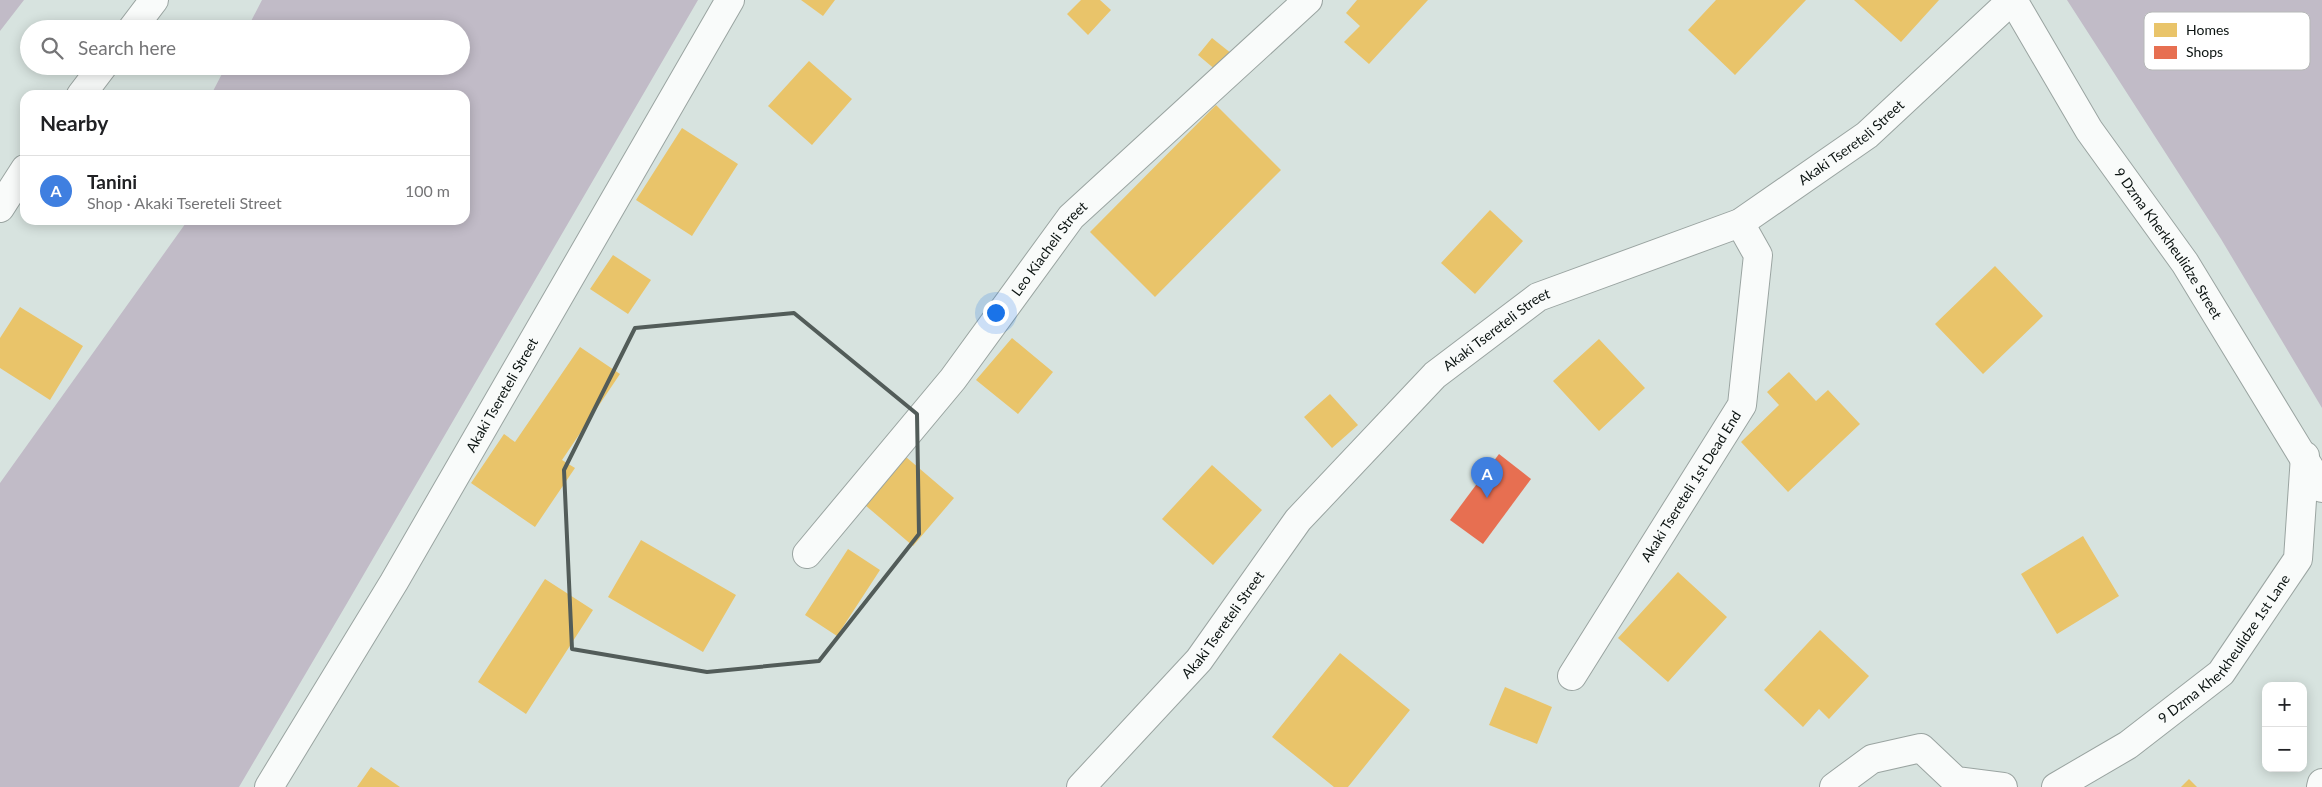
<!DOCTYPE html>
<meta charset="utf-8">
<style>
:root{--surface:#fff;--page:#f2f2f2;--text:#202124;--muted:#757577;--line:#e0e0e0;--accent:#525c59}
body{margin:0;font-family:Lato,sans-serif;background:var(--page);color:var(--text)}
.controls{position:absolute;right:15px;bottom:15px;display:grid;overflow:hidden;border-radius:10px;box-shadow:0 2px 12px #0003}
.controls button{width:45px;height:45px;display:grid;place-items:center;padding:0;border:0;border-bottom:1px solid var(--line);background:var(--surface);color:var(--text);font:25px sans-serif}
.you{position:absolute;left:995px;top:312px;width:18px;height:18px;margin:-12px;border:4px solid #fff;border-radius:50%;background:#1a73e8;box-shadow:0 0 0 8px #1a73e833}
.badge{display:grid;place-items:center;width:32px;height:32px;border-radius:50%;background:var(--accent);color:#fff;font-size:16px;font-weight:700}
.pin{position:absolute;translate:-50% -41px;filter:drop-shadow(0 1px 2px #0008)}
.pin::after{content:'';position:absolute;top:26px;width:18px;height:15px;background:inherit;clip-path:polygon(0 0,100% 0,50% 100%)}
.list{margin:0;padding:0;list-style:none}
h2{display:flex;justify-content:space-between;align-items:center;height:65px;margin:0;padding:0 20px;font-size:21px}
h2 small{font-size:16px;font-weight:400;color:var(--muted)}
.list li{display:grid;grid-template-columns:32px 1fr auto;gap:15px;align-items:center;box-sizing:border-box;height:70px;padding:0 20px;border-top:1px solid var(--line)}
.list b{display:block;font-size:19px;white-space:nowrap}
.list p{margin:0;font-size:16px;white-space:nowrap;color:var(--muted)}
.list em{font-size:16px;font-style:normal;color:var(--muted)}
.icon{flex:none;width:28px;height:28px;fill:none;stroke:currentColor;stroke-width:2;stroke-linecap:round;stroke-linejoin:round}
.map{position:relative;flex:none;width:2322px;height:787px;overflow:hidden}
.search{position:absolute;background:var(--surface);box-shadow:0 2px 12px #0003;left:20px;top:20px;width:450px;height:55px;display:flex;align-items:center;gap:12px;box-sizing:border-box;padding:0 18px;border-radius:28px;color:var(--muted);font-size:19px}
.panel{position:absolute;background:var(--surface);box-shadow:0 2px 12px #0003;left:20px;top:90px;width:450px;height:135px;border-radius:15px}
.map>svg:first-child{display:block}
.forest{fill:#c1bbc7}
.homes{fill:#e9c46a}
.shops{fill:#e76f51}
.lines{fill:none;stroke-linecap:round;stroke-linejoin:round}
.minor-casing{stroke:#9aa4a1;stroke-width:30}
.minor{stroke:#f9fbfa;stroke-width:28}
.marked{fill:none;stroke:#525c59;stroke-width:4;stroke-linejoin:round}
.labels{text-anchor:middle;stroke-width:5;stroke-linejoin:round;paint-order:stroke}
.street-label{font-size:14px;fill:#0b1311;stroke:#fff}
.key{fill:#fff;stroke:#b6b8b8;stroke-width:1}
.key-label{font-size:14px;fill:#0b1311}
</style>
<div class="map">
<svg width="2322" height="787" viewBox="0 0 2322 787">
<rect width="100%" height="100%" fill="#d7e3df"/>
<!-- forest -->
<path class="forest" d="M0,0H24L0,31Z
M262,0H698L346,605L239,787H0V483L188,220H465V95H211L226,66H461V29H247Z
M2067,0H2322V408L2221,239Z"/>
<!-- homes -->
<path class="homes" d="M801,0H835L823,16Z
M1081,0H1100L1111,10L1088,35L1067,14Z
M1357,0H1428L1369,64L1344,42L1360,26L1346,13Z
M1716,0H1806L1735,75L1688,30Z
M1854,0H1939L1901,42Z
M1212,38L1237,58L1223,76L1198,55Z
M809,61L852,99L812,145L768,106Z
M1216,105L1281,170L1155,297L1090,232Z
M682,128L738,164L692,236L636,200Z
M1490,210L1523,241L1475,294L1441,263Z
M613,255L651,280L628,314L590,289Z
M1995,266L2043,316L1983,374L1935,324Z
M20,307L83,346L50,400L0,368V338Z
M1012,338L1053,372L1018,414L976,380Z
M1599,339L1645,388L1599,431L1553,381Z
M580,347L620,374L562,460L575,468L535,527L471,483L504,434L515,442Z
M1789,372L1816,401L1828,390L1860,424L1788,492L1741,442L1779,405L1767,392Z
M1330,394L1358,425L1332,448L1304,417Z
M906,457L954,498L913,546L865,505Z
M1212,465L1262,510L1213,565L1162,519Z
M2083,536L2119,596L2057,634L2021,574Z
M641,540L736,595L703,652L608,597Z
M848,549L880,570L837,636L805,615Z
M1678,572L1727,617L1668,682L1618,638Z
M545,579L593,610L526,714L478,682Z
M1820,630L1869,676L1829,719L1819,709L1803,727L1764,690Z
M1340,653L1410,710L1348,787H1334L1272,737Z
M1505,687L1552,707L1537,744L1489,725Z
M371,767L400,787H357Z
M2189,779L2197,787H2181Z"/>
<!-- shops -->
<path class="shops" d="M1499,454L1531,479L1483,544L1450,520Z"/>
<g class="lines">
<defs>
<g id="minor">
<path id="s1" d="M2013,0L2089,130L2185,263L2322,488"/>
<path d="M132,29L154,0"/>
<path d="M81,95L103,66"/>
<path d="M0,208L25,169"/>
<path id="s2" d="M807,554L953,379L1071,217L1308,0"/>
<path id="s3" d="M1572,676L1742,405L1758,255L1740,223"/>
<path id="s4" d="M269,787L394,582L730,0"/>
<path id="s5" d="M1081,787L1199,660L1298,520L1435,375L1538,297L1740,223L1867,135L2012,0"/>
<path d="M1834,787L1872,759L1921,748L1956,781L2003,787"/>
<path id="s6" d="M2056,787L2128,745L2221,673L2298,559L2305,456"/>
<path d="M2321,787L2322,783"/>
</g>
</defs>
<!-- minor casing -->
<use href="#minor" class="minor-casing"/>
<!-- minor -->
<use href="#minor" class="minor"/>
</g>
<!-- marked area -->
<path class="marked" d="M794,313L917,414L919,534L819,661L707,672L572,649L564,470L635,328Z"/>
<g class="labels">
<!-- street labels -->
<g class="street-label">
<text dy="5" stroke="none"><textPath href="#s5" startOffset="1026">Akaki Tsereteli Street</textPath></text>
<text dy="5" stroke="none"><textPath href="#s1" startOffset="289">9 Dzma Kherkheulidze Street</textPath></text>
<text dy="5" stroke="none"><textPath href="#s2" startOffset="390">Leo Kiacheli Street</textPath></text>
<text dy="5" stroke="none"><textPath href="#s5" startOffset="621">Akaki Tsereteli Street</textPath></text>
<text dy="5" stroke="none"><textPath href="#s4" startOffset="456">Akaki Tsereteli Street</textPath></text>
<text dy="5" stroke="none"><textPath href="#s3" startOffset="224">Akaki Tsereteli 1st Dead End</textPath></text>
<text dy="5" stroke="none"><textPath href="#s5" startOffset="216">Akaki Tsereteli Street</textPath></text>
<text dy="5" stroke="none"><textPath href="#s6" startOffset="221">9 Dzma Kherkheulidze 1st Lane</textPath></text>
</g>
</g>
<!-- legend -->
<rect x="2144" y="12" width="166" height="58" rx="8" class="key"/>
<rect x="2154" y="23" width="23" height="14" fill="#e9c46a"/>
<rect x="2154" y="46" width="23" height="13" fill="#e76f51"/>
<g class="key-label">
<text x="2186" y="35">Homes</text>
<text x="2186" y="57">Shops</text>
</g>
</svg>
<div class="controls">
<button>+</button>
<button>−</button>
</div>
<div class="you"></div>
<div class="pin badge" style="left:1487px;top:498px;background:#3f7fe0">A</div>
<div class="search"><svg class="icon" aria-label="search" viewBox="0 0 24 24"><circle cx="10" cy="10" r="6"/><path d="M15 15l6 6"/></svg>Search here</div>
<section class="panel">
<h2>Nearby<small></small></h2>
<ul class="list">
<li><span class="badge" style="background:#3f7fe0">A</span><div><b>Tanini</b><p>Shop · Akaki Tsereteli Street</p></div><em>100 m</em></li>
</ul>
</section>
</div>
